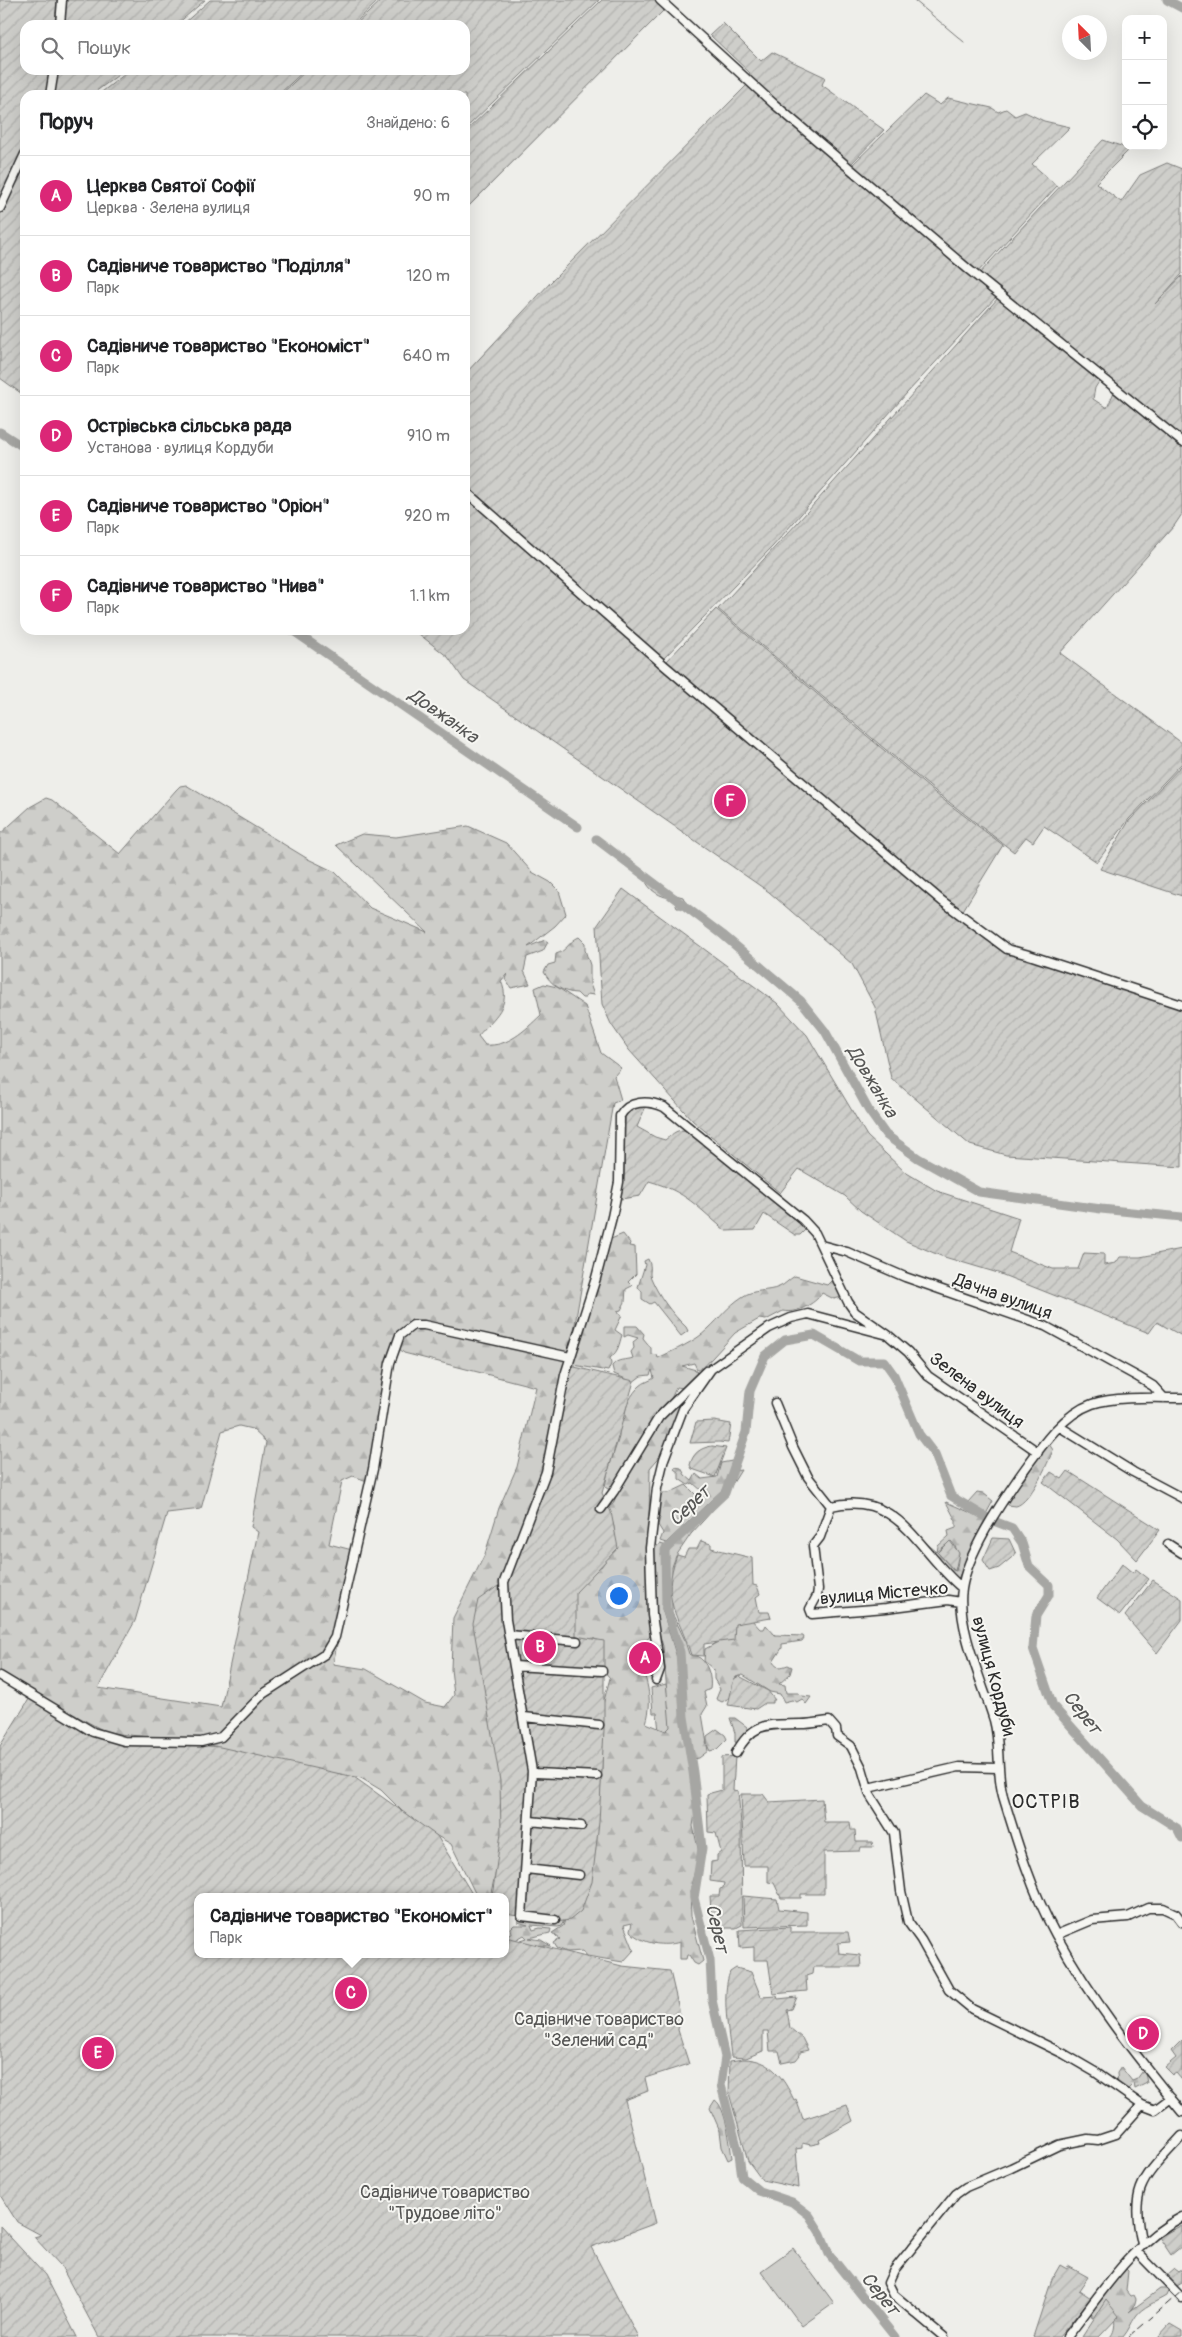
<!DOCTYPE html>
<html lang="uk">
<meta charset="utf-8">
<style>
:root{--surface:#fff;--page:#f2f2f2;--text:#202124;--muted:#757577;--line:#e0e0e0;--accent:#db2777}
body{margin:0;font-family:Pangolin,sans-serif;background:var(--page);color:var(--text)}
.controls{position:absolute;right:15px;top:15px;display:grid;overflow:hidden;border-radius:10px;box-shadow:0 5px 20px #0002}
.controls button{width:45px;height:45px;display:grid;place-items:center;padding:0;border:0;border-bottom:1px solid var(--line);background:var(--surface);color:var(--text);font:25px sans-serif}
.compass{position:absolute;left:1062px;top:15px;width:45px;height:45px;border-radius:50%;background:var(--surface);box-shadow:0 5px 20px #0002;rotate:336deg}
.you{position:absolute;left:618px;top:1595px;width:18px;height:18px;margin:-12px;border:4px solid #fff;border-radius:50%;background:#1a73e8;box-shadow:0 0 0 8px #1a73e833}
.badge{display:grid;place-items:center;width:32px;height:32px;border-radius:50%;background:var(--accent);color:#fff;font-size:16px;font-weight:700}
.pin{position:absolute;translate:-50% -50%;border:2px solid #fff;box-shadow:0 1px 5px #0006}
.popup{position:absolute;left:194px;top:1893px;width:315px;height:65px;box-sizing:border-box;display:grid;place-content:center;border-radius:10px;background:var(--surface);filter:drop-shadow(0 1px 4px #0005);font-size:16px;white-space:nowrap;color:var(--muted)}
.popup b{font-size:19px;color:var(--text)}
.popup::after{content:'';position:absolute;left:50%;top:100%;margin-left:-10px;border:10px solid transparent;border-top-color:var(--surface)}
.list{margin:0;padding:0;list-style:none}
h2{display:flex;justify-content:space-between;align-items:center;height:65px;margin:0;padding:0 20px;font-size:21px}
h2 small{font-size:16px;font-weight:400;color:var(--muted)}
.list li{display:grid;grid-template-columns:32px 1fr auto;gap:15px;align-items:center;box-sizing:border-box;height:80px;padding:0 20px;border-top:1px solid var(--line)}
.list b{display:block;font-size:19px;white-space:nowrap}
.list p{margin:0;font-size:16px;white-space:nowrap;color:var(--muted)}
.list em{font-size:16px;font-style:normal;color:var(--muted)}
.icon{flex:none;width:28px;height:28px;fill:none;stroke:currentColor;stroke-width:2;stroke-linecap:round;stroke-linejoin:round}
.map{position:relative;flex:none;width:1182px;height:2337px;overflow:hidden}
.search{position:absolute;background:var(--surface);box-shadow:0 5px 20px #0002;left:20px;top:20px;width:450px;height:55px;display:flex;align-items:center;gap:12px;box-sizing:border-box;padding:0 18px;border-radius:15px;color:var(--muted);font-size:19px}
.panel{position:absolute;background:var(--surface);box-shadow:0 5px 20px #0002;left:20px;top:90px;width:450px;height:545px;border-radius:15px}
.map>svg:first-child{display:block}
.grass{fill:#cececa;stroke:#7c7c7a}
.forest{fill:url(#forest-firs);stroke:#7c7c7a;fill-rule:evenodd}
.garden{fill:url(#garden-furrows);stroke:#7c7c7a}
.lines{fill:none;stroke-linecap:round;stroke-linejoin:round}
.stream{stroke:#757573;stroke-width:1}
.river{stroke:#a6a6a3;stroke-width:9}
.minor-casing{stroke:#2b2b2b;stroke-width:11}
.minor{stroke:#f6f6f2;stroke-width:8}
.rail{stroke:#2b2b2b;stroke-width:1;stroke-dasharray:8 4;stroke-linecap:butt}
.labels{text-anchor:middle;stroke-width:4;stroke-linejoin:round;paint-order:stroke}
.street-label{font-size:18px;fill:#2b2b2b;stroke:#f6f6f2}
.park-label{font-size:18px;fill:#545453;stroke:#f6f6f2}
.water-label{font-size:19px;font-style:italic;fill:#565655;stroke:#f6f6f2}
.quarter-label{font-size:20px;letter-spacing:1px;fill:#2b2b2b;stroke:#f6f6f2}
</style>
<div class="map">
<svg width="1182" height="2337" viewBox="0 0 1182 2337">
<defs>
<pattern id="forest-firs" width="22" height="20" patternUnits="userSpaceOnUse" patternTransform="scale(1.25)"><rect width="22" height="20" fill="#cececa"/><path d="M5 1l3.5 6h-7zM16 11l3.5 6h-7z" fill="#b1b1ae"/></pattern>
<pattern id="garden-furrows" width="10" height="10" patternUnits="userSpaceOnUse" patternTransform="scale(1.25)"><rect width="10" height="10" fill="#cececa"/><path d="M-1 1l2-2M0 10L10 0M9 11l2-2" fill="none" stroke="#b1b1ae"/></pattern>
</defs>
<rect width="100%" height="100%" fill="#eeeeea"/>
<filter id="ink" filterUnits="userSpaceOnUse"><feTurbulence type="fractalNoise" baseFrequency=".02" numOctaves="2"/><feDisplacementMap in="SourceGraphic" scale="10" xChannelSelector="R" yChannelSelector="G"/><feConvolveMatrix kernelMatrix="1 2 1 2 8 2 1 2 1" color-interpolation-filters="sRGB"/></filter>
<g filter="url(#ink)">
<!-- grass -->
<path class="grass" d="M666,1684L673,1725L665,1732L659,1731L657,1713H653L651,1688Z
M793,2248L834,2303L802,2326L761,2271Z"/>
<!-- forest -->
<path class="forest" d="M186,785L308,859L335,872L370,908L427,932L336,845L362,834L396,837L468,826L506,843L532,872L550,882L559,891L566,914L555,926L528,947L545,940L548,942L543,951L527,957L524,971L530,984L511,988L505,979L507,974L501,981C512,1006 494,1017 478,1036L485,1045C508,1047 524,1031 541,1015L535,988L544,984L557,987L585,1006L601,1053L621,1068L614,1076L621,1100L613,1103L570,1353L583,1333L611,1239L623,1234L630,1243L629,1246L635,1247L636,1274L628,1282L632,1286L626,1289L625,1302L621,1310L617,1311L622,1315L615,1330L622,1335C619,1344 619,1351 610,1358L611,1364L608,1371L574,1365L569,1362L546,1464L499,1586L482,1602L499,1742L503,1840L490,1897H477L451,1844L423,1828L403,1812L381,1790L361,1778L295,1766L191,1741L108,1733L38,1695L0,1679V834L30,807L46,798L52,800L120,854L176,790L180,786ZM397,1347L404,1353L536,1387L517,1467L499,1508L485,1554L453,1618L451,1669L454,1695L445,1707L425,1703L366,1669L333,1664L356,1551L329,1544L342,1481L353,1476L370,1482ZM239,1426L252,1429L266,1442L251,1527L258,1532L221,1707L98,1688L135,1621L167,1513L201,1509L222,1431Z
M648,877C662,880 669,895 683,897L687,906L694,909L695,913L692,914L685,908H677L673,898C661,898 648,890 645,879Z
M579,937L585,943V950L590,965V984L594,995L587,994L585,998H582L577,993C563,993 550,984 544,972L548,965L555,963L556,954C567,951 569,941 579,937Z
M648,1259C653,1269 648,1272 651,1278C658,1295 672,1314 686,1327L688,1331L681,1336L654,1302L650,1304L642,1299V1292L638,1287L645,1265L644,1261Z
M795,1276L827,1285L833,1279L842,1297L834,1299L822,1293C815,1304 796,1314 783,1311L766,1320L759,1319L735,1333L702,1369H697L694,1363L682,1366L696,1370L697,1375L684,1388L676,1387C672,1399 664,1410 657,1421L672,1407L677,1406L679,1407L678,1414L670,1428L663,1453L650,1468L648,1572L652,1633L637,1654C646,1678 654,1698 646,1723L666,1731L670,1727L663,1646L652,1610L653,1551L659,1544L664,1545L661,1555L665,1564C666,1538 723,1503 734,1471L741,1470L723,1499L691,1534L676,1556L672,1567V1613L684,1638L689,1654C691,1656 694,1656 696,1656C708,1660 712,1679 710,1689L704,1692L707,1706L702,1714L707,1744V1736L717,1729L725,1735L727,1739L717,1749L710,1751L707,1745L708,1751L699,1758L694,1759L689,1755V1743L691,1738L684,1712L683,1732L696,1808L693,1826L699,1853L690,1891L691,1916L703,1961L698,1965L694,1963L689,1955H687L686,1959H680V1942C664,1947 642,1944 630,1931L632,1923L624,1925L634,1950L623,1962L587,1956L583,1951L567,1952L557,1948L554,1943L560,1939L552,1933L563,1926L567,1914L578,1898L589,1891L588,1870L597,1824L602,1770V1730L599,1720L610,1678L597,1663L602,1643L593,1638L582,1644L574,1638V1593L590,1567H601C613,1552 621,1531 608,1514H596L613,1504L629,1463L611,1489H608L605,1487L608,1471L619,1437V1424L625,1418C624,1407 632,1393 640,1386C644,1382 650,1381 654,1378L652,1370L650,1375L641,1376L633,1382L614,1374L612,1366C618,1358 625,1361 633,1358L631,1352L634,1348L633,1342L638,1338L628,1335L624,1337V1326H637L644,1334L643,1338L651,1348V1354L657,1355L658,1358C674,1350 695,1342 708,1329C720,1318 728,1306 742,1297C753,1289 768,1292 779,1287C785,1285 789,1279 795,1276ZM665,1565L666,1605L674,1640L679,1643L681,1651L684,1710L679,1681L681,1671L662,1609Z
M1049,1444L1053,1450C1048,1463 1030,1503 1016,1506C1013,1506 1011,1505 1008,1505L1006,1498L1042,1446Z
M732,1461V1474L724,1488L666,1543L660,1541L663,1533L658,1525L660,1518L656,1514L660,1493H669L686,1485L695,1494L699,1496L702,1491L693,1483L688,1485L679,1479V1473L674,1469L675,1467L681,1468L685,1475L692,1481L696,1474L702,1479L717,1477L721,1463Z
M977,1492L983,1493L993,1501L986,1514L977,1510L968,1502Z
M946,1502L985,1519L958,1579L924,1546L925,1542L937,1552L938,1546L949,1536L948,1531L956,1528V1521ZM951,1541C960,1551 959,1558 956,1571L953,1570L937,1552Z
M751,1619L760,1629H764L766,1625L775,1635L803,1636L804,1638L802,1641L782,1644V1648L773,1662C777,1669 782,1667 788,1665L792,1667L790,1674L779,1684L785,1685L786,1693H799L802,1696L811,1697L806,1704L802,1699L797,1702L792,1700L784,1702L780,1694L770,1692L743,1675L736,1677L732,1685V1696L722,1702L716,1699L720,1689L714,1679V1670L704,1661L705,1649L720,1641L738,1621Z
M730,1718H735L747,1727V1732L738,1744L735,1742V1733Z
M516,1914L564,1921L561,1926L558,1927L531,1925L533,1930L540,1928L551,1929L550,1933L529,1938L541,1940L551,1946L521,1945V1940L527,1938L524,1935L505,1946V1935L512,1933L511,1928L514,1925H528L518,1922Z
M1121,2067L1132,2081L1137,2079L1142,2072L1145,2073L1147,2083L1135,2089L1134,2083L1127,2090L1118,2086L1117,2073Z
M715,2100C726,2107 730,2144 732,2158L728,2160L722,2147L720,2131L710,2108Z
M1125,2268L1128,2271L1126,2291L1130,2296L1134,2295L1136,2299L1134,2307L1129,2312L1160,2289H1169L1166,2296C1156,2302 1142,2307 1136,2316C1131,2323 1129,2330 1123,2337H1110C1118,2329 1115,2310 1107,2303L1097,2317L1092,2318L1091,2314L1113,2280Z"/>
<!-- garden -->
<path class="garden" d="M0,0H57L55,25H25V70H50L46,95H25V149L0,201Z
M65,0H205L176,25H62Z
M210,0H379L353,25H182Z
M382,0H599L465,129V95H280L307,70H465V25H355Z
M602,0H655L665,9L465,210V132Z
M723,23L761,61L772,52L825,77L822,85L884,130L849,166L747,77L750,73L710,35Z
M57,70H125L91,95H54Z
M130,70H305L278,95H98Z
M748,84L997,296L907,393L773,546L662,660L465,486V374L551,282Z
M924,95L940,105L948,98L992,108L998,112L1006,109L1015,116L1025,112L1044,121L1070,127L1032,164L1057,186L976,274L850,167Z
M1103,140L1130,149L1096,183L1121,202L1140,175L1167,163L1182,169V274L1155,304L1182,276V438L978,275Z
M25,161V396L0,378V213Z
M999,297L1100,380L1095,388L1093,399L1107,408L1114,392L1182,441V514L1174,526L1060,653L1182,743V763L1129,819L1097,862L1044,826L1033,842L1026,837L1014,852L941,796L718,609L799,521Z
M465,493L1005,951L1182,1009V1167L1006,1155L970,1145L891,1078L875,1007L852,964L769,892L464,680L448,657L414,630H465Z
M716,609L941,798L1003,845L962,912L770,752L666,662Z
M1182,765V896L1100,869L1129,821Z
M623,889L777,1003L807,1035L867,1136L905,1172L937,1191L1019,1218L1009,1252L1053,1269H1078L1084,1253L1104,1254V1265L1116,1263L1120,1257H1140L1182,1249V1336L1157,1322L1149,1333L998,1273L941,1256L906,1241L861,1211L845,1196L799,1169L780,1193L693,1121L629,1050L611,1024L602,1004L597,926Z
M639,1106H646L637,1127L655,1137L665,1140C674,1133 677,1128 690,1131L806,1229L800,1235H795L764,1214L755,1230L726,1231C697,1207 687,1192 649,1181L640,1196L621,1199L624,1174L625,1117L630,1110Z
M566,1365L634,1381L602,1493L611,1512L618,1548L576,1592V1636L604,1641V1730L599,1822L592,1882L581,1911L570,1920L556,1922L505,1914V1897H492L501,1833L500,1781L473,1624L478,1600L501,1584L554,1441Z
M714,1421L731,1424L728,1443L719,1442L690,1443L696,1422Z
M712,1446L726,1448L715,1477L692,1469L690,1465C693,1453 700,1448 712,1446Z
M1068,1471L1160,1530L1137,1560L1117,1539L1043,1482L1051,1472L1062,1479Z
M993,1538L1009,1539L1016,1554L999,1568L990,1571L983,1560Z
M701,1541L711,1544V1548L752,1558L753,1585L757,1586L760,1594L756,1597L759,1612H769L771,1618L735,1624L734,1640L704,1644V1656L691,1655C679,1615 660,1601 677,1555L684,1557L688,1549H697Z
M950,1541L959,1553L955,1571L938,1553Z
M1122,1564L1133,1573L1136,1569L1149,1579L1120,1615L1097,1598Z
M1153,1580L1182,1599V1620L1157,1653L1125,1616Z
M739,1676L768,1691L775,1700H773V1703H765L756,1709L728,1705L734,1679Z
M31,1696L103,1737L220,1747L354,1777L437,1836L474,1897H197V1954H505V1939L510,1938L622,1966L670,1971L680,2014L678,2030L689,2064L645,2078L648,2091L625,2100L656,2223L591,2247L638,2337H99L61,2266L34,2237L41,2235L17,2222L0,2195V1746Z
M735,1756L733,1790L738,1791L741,1824L742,1925L736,1928H712L710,1896H719L720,1889L723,1888L724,1883L710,1881L711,1862L717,1861V1855L721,1852L716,1833L708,1832L707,1794L722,1790V1757Z
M741,1794H763L769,1802L822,1799L824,1822H850L851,1830H855L856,1842H872L873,1847H861L860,1851L824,1852V1894H801V1898H781L774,1883L768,1882V1866H744Z
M743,1896L777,1899L779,1909L807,1912V1925L744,1927Z
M790,1927V1932H848L850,1942L838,1943L839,1953L860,1955L861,1967H813L812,1974L806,1976L807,1991L773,1994L768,1960H754V1947L740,1948L739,1930Z
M736,1968L751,1972L761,1997L777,1996L778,1999L797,1997L792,2009L787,2010L790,2028L802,2038L808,2050L800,2052V2055L796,2060L782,2063L779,2051H770L768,2031H763V2051L746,2058L731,2057C729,2033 721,1995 730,1972Z
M1182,2040V2080L1176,2073L1173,2075L1165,2067L1176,2058L1171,2051Z
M743,2059C771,2059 783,2077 794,2100L796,2099L803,2119L847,2105L853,2121L819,2140L820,2143L811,2145L802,2143V2148L796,2149L799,2188L762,2180L748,2161L729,2093L730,2061Z
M1182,2225V2246L1171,2255L1159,2237Z
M0,2226L45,2275L77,2337H0Z
M1060,2265L1067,2269L1068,2266L1088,2277L1079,2290L1091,2298L1059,2337H1033L1052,2279Z
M1174,2269L1178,2272L1182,2269V2283L1177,2286L1166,2276Z
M1106,2300L1119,2316L1099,2337H1082Z
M1170,2324L1182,2331V2337H1158Z"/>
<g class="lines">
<!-- stream -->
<path class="stream" d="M914,0L964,42"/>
<!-- river -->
<path class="river" d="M1167,0L1182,8
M0,432L25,448
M292,630L578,827
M596,839L723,935L801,1001L825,1031L869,1111L886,1135L918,1158L979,1192L1101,1209L1182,1217
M895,2337L829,2254L821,2234L809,2215L792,2202L759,2191L742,2177L739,2154L721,2085L725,2057L712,2000L710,1960L694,1898L702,1848L693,1772L684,1717L680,1652L666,1608L665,1550L725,1493L746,1432L750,1391L765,1356L785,1340L814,1335L859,1361H884L894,1375L919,1434L935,1455L951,1496L991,1520L1012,1528L1022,1543L1029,1566L1049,1585V1595L1036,1616L1033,1648L1053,1706L1142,1806L1177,1828L1182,1838"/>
<defs>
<path id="minor" d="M660,0L774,104L968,269L1182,442
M60,25L62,0
M50,95L54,70
M0,208L25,154
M465,491L665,666L942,901L1007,949L1029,955L1182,1005
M821,1245L847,1252L905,1277L1045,1326L1138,1377L1153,1386L1164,1398
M1182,1398C1156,1398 1117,1396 1092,1404C1061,1415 1038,1451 1019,1477C999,1506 967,1554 962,1589C956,1625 983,1684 994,1720C1001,1745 996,1771 1003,1796C1017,1842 1032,1892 1056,1935C1091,1999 1136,2056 1182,2112
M775,1403L793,1447L808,1477L831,1506
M1060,1427L1133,1472L1182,1498
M601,1509L614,1491L659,1417L706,1371
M1168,1544L1182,1553
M961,1602L948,1600L886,1608L812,1614L810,1609L817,1596L818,1589L813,1546L820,1537L831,1506C900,1490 917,1551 962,1588
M509,1635L577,1641
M514,1666L602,1671
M0,1676L93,1732L124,1741L201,1742L221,1737L263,1694L325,1654L335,1637L373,1469L390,1363L400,1335L413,1325H424L570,1357
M656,1680L660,1669L652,1615L650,1548L657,1488L664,1459L683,1409L711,1369L769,1328L791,1318L808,1314L888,1335L908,1352L928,1376L1038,1452
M524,1717L599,1725
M736,1753C754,1720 769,1725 802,1724C811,1724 820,1722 829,1721L836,1729L837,1736L851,1746L862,1768L870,1795L894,1833L901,1891L908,1922L921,1940L949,1990L972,2009L1064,2054L1095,2072L1142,2105L1155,2110L1171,2098
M532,1771L536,1773L597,1776
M868,1788L959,1767L997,1768
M530,1821L581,1826
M526,1869L579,1875
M555,1920L522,1916L532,1771L506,1620L504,1582L546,1472L565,1375L596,1278L612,1217L619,1182L620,1116C629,1100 648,1100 664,1107L803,1220L815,1233L848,1302L855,1312L888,1335
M1056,1935L1092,1920L1128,1917L1148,1908H1163L1176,1914L1182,1922
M1142,2244C1128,2186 1145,2177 1182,2136
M1136,2251L1182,2298
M944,2337L894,2295L888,2283L894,2270L956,2194L966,2187L1011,2168L1059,2145L1088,2139L1098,2140L1116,2134L1142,2105
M1067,2337C1101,2294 1132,2242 1182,2217"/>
</defs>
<!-- minor casing -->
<use href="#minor" class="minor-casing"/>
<!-- minor -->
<use href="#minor" class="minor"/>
<!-- rail -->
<path class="rail" d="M1129,2337L1182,2291"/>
</g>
</g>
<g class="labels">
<!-- street labels -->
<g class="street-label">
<text transform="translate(1003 1296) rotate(20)" y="6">Дачна вулиця</text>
<text transform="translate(977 1390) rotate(37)" y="6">Зелена вулиця</text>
<text transform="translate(884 1593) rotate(-5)" y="6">вулиця Містечко</text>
<text transform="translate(994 1676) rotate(75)" y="6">вулиця Кордуби</text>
</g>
<!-- park labels -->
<g class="park-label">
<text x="599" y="2025">Садівниче товариство<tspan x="599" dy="21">"Зелений сад"</tspan></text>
<text x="445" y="2198">Садівниче товариство<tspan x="445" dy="21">"Трудове літо"</tspan></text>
</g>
<!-- water labels -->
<g class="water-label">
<text transform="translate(444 715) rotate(35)" y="7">Довжанка</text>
<text transform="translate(873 1081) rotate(59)" y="7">Довжанка</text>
<text transform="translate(689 1505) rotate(-44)" y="7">Серет</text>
<text transform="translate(1083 1712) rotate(52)" y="7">Серет</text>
<text transform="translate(718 1928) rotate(77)" y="7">Серет</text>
<text transform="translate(881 2293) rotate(51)" y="7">Серет</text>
</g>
<!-- quarter labels -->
<g class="quarter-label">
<text x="1046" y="1808">ОСТРІВ</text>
</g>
</g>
</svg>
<div class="controls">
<button>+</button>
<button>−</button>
<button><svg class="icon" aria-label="locate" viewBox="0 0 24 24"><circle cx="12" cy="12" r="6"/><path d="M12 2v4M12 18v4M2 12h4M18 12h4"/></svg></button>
</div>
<svg class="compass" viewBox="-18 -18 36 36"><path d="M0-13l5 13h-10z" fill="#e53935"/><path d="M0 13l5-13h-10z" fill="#757577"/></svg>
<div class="you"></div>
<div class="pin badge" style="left:645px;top:1658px">A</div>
<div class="pin badge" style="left:540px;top:1647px">B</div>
<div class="pin badge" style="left:351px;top:1993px">C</div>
<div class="popup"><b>Садівниче товариство &quot;Економіст&quot;</b>Парк</div>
<div class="pin badge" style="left:1143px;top:2034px">D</div>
<div class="pin badge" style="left:98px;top:2053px">E</div>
<div class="pin badge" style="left:730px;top:801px">F</div>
<div class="search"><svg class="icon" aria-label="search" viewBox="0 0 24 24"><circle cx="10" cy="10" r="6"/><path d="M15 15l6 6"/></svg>Пошук</div>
<section class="panel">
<h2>Поруч<small>Знайдено: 6</small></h2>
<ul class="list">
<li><span class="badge">A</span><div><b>Церква Святої Софії</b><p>Церква · Зелена вулиця</p></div><em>90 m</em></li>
<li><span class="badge">B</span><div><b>Садівниче товариство &quot;Поділля&quot;</b><p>Парк</p></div><em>120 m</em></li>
<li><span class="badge">C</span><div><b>Садівниче товариство &quot;Економіст&quot;</b><p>Парк</p></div><em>640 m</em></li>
<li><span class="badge">D</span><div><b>Острівська сільська рада</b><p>Установа · вулиця Кордуби</p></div><em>910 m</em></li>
<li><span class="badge">E</span><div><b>Садівниче товариство &quot;Оріон&quot;</b><p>Парк</p></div><em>920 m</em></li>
<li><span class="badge">F</span><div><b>Садівниче товариство &quot;Нива&quot;</b><p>Парк</p></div><em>1.1 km</em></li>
</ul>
</section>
</div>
